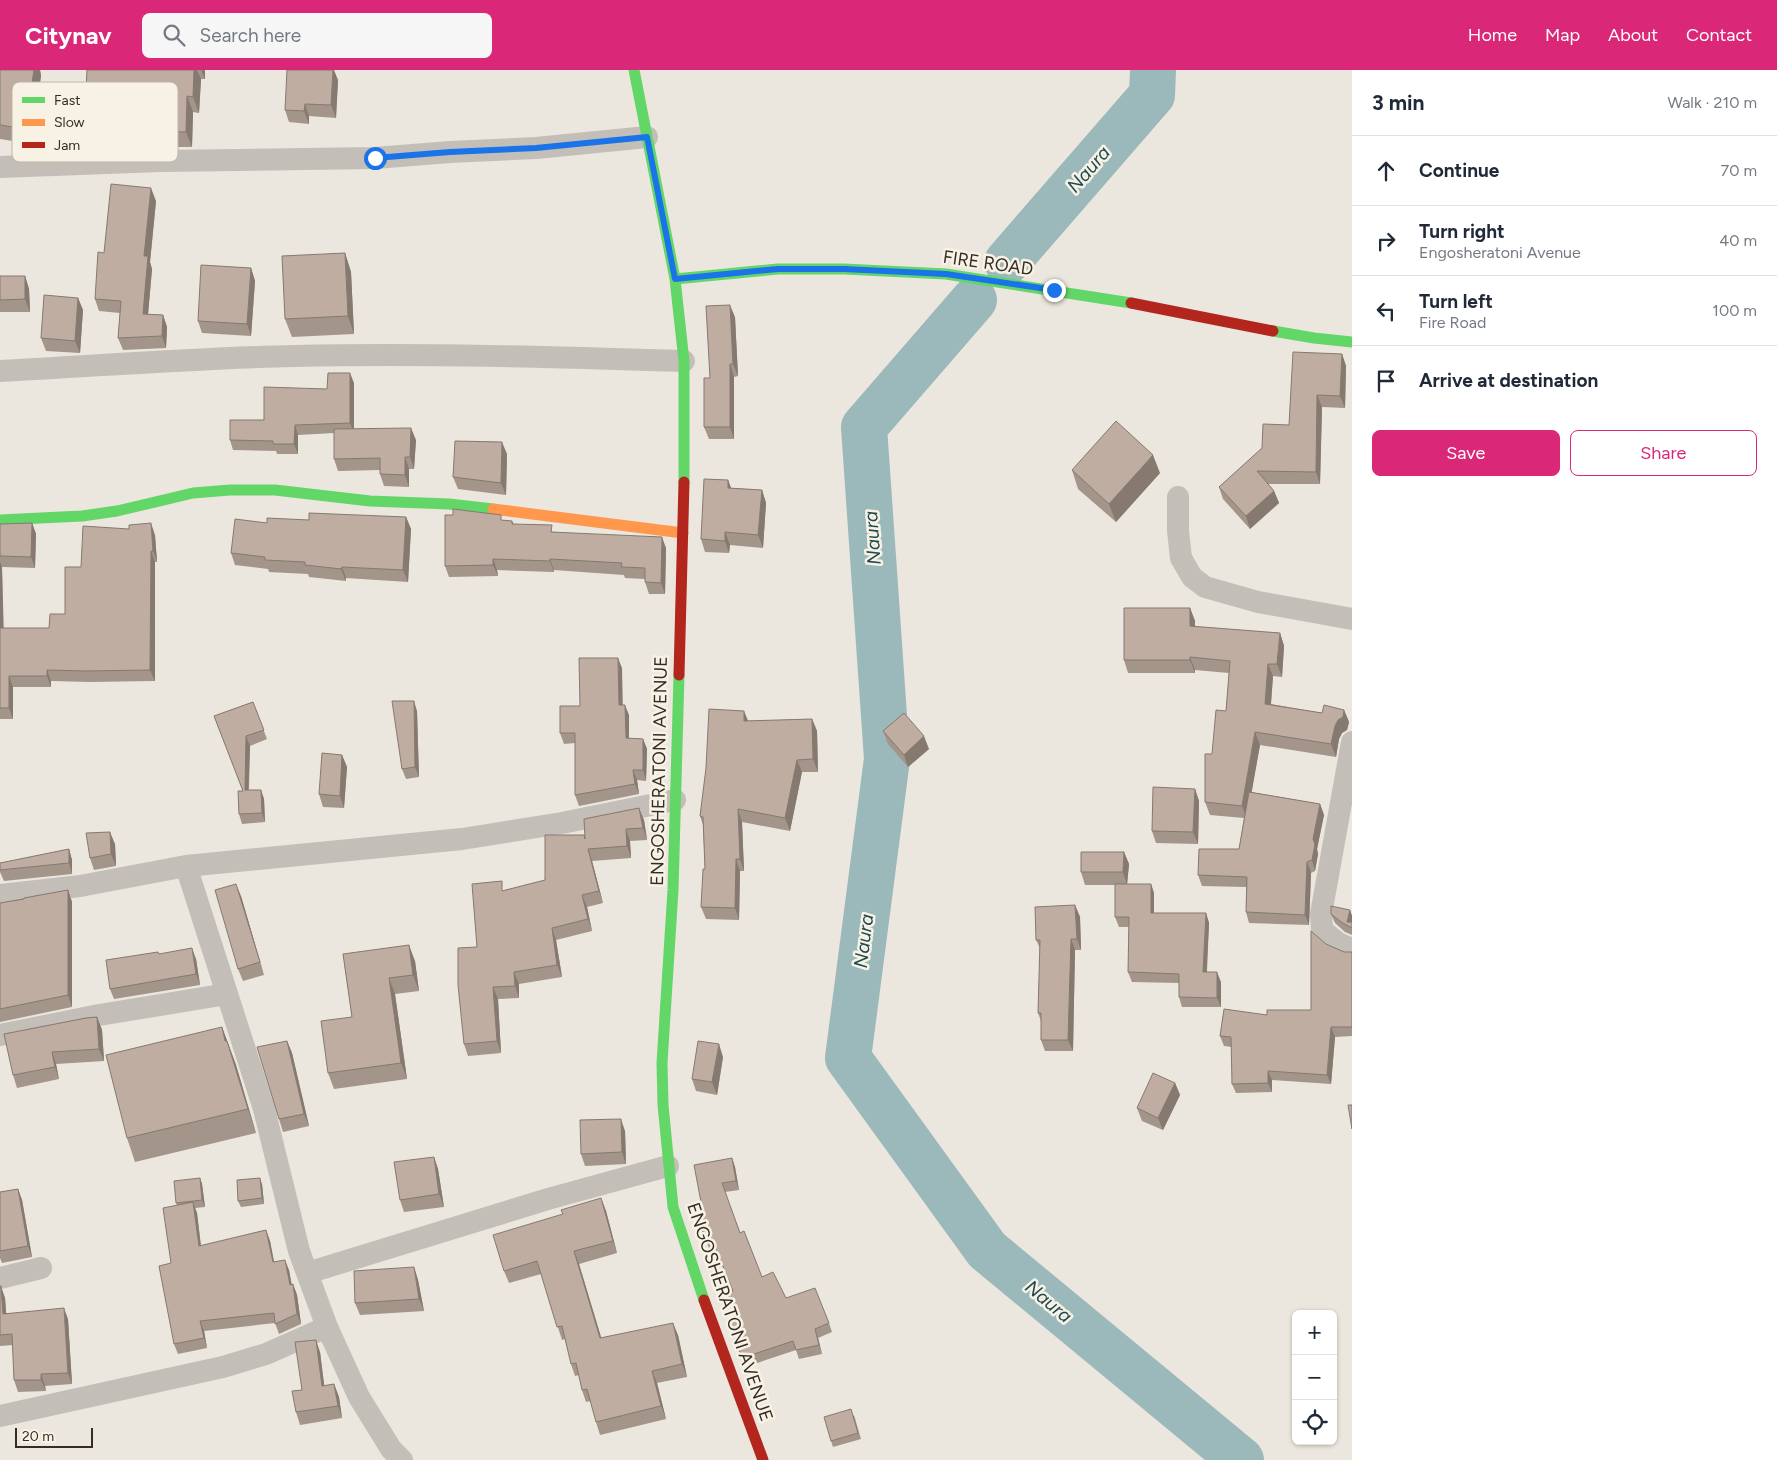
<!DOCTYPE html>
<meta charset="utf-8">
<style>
:root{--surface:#fff;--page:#f6f6f7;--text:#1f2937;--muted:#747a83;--line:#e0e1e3;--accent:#db2777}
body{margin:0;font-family:Figtree,sans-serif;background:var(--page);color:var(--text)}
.controls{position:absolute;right:15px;bottom:15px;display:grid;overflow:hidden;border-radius:8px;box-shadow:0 1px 4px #0004}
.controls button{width:45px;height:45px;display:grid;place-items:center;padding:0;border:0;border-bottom:1px solid var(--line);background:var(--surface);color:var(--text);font:25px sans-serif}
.scale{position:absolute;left:15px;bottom:12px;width:78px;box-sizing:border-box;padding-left:5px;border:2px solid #342c27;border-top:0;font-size:14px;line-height:18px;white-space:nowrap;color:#342c27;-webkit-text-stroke:4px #f8f2e5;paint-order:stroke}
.stop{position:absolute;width:15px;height:15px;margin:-11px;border:4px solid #1a73e8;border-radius:50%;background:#fff}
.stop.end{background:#1a73e8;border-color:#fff;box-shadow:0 1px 5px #0008}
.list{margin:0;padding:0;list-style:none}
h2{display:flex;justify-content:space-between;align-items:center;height:65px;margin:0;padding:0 20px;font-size:21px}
h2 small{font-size:16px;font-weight:400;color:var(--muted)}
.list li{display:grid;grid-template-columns:32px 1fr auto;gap:15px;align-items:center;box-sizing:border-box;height:70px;padding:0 20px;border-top:1px solid var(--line)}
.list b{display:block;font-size:19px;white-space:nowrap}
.list p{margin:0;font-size:16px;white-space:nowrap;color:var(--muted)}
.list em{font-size:16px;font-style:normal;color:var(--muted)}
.actions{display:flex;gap:10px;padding:15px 20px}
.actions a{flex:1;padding:11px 0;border:1px solid var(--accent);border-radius:8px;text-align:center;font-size:18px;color:var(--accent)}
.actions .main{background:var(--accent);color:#fff}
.icon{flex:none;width:28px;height:28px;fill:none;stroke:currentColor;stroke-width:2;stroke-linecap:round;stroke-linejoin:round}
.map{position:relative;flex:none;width:1352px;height:1390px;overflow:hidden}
header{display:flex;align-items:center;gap:30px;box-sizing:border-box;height:70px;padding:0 25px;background:var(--accent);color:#fff}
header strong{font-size:24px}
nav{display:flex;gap:28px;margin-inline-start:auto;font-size:18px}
.search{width:350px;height:45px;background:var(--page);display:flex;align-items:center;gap:12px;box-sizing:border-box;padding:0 18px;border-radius:8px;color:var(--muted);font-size:19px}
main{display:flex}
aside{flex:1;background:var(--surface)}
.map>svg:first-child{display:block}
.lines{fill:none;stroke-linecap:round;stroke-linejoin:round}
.river{stroke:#9bb8bb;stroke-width:46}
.street{stroke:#c3beb8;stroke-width:22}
.fast{stroke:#63d668;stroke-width:11}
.slow{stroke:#ff974d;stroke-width:11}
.jam{stroke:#b3261e;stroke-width:11}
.wall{fill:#a3958a}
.shaded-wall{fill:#857970}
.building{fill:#beada0;stroke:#857970}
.route{stroke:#1a73e8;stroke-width:6}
.labels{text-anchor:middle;stroke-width:5;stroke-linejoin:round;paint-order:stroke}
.street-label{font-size:18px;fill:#342c27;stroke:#f8f2e5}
.water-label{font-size:19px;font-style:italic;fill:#1e4a53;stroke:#f8f2e5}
.key{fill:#f8f2e5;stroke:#bdb7ac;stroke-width:1}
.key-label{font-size:14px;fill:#342c27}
</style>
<header>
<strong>Citynav</strong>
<div class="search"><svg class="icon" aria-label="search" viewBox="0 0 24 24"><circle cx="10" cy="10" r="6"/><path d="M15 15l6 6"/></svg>Search here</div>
<nav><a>Home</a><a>Map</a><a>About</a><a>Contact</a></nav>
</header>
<main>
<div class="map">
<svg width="1352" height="1390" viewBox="0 0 1352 1390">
<rect width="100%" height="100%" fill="#ebe7de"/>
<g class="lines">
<!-- river -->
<path class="river" d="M1007,192L1152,25L1153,0
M974,230L864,357L887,689L848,988L987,1180L1241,1390"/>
<!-- street -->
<path class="street" d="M0,97L161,91L375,88L450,82L536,78L647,67
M0,301C98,296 196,288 294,286C424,283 554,287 684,291
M1178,427V461L1181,488L1192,507L1205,517L1258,532L1352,549
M1352,672L1321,844L1322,860L1338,873L1352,879
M186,796L264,1039L299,1181L327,1257L359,1327L391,1379L402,1390
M0,825L80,816L186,796L462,769L562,753L675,730
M0,965L99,945L227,924
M307,1203L548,1129L668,1096
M0,1208L41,1198
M0,1346L223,1297L266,1284L327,1257"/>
<!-- fast -->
<path class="fast" d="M634,0L675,209L684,291V412
M675,209L778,199H844L946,204L1131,233
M1273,261L1314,268L1352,272
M0,450L82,446L117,441L193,423L230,420H275L370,431L449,434L493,439
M679,605L673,820L662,993L663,1035L673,1137L704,1230"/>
<!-- slow -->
<path class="slow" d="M493,439L683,463"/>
<!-- jam -->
<path class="jam" d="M1131,233L1273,261
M679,605L684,412
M704,1230L763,1390"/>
</g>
<!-- wall -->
<path class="wall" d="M0,0H40L41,6L31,74L0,69Z
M87,0H205V9H201L199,43L193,42L192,77H145V78L128,79L90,77L84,61Z
M338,10L336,48L309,46V54L289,52L285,40Z
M156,131L150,192L152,199L148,244L163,245L167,257L166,278L123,280L118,268L120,243L99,241L95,229L104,183Z
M345,183L351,202L354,264L292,267L285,249Z
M251,198L255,211L251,266L202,263L198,251Z
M0,206H25L29,219L30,242H0Z
M78,228L83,240L80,283L46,281L41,268Z
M735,247L738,306L734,307V369H709L704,357L710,308Z
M1342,284L1346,296L1345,338L1322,337L1320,414H1268L1274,421L1279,433L1250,459L1223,429L1219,417L1289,355Z
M354,313V359L416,370L414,399H409V417L384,416L380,404V400L338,401L334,389V363L298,365V384H277L276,381L233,380L230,370L264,350L327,319Z
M507,384L506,425L458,419L453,407Z
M1072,400L1160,403L1116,452L1078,419Z
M728,410L731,418L762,420L766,433L763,478L730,475L729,483L705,482L701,469Z
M406,447L411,459L408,512L346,508V511L309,507L308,504L269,502L268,499L235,495L231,483L267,453L309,450Z
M503,450L512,451L514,454L554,462L666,478L665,524H649L645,512V509L625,508L624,505L554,500V502L497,500L498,506L449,507L445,496Z
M32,453L36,464L35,498L2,497L3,558H49L65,544L81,497L155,465L157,492H155V611L90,612L51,611V617H13V649H0V454Z
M1190,538L1195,551V557L1280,563L1284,576L1282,607L1273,606L1271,634L1322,643L1344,640L1349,652L1347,660L1342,663L1339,669L1336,687L1260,675L1251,722L1320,734L1324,745L1317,779L1318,784L1315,801L1311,803L1309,855L1249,853L1246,842V817L1202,816L1198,805L1239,779L1244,748L1210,745L1205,732L1212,684L1226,641L1229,603L1195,600V603H1128L1124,590Z
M622,598V635L629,645V668L643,669L647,679L646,711L637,710L639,724L579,736L575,725V673L564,674L560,663L580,636Z
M253,632L267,669L250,676L249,720H261L264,729L265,752L242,754L239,744L243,721L214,646Z
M417,641L419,707L406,709L402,699Z
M812,649L817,661L818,702H802L790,761L742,752L744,801H740L739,850L706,849L701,837L705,799L703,755L700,746L748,651Z
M883,661L929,679L908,697L888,674Z
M342,685L347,697L344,738L323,737L319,724Z
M1195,719L1199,731L1198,774L1156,773L1152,761Z
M644,750L647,770L630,771L631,788L592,791L603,833L587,837L592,861L556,870L562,907L519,914V928L498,929L501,983L468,986L464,974L477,877L505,820L545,810L584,765Z
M115,774L116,796L94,800L90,788Z
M69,779L72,790V804L4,811L0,802V793Z
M1124,782L1129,794L1127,814H1151L1154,823V843H1206L1209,853L1207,902L1221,912V937H1182L1179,927V913L1132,912L1128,902L1129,857H1119L1115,847V815H1085L1081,802Z
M68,820L72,832V937L0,952V833Z
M241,826L264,905L243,911L238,899Z
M1075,835L1080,847L1081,880H1075L1073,981H1045L1041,970V951L1038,943L1040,878L1036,870Z
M1350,840L1352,846V865L1345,862L1335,853L1331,844Z
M1326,874L1344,882H1352V966L1335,967L1331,1014L1272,1010V1022L1236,1023L1232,1014V977L1224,976L1220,966L1267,945L1311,940Z
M159,884L196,889L200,915L114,929L110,919Z
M343,884L415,891L419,921L395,924L407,1009L334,1019L328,1003L352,947Z
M97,947L102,960L104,991L56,994L59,1009L17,1018L13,1005Z
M222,957L236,995L256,1063L135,1092L127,1068Z
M287,971L292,983L309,1056L283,1062L279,1049Z
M723,987L717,1025L696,1021L692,1009Z
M1175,1013L1180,1025L1163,1060L1142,1051L1137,1038Z
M625,1061L626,1094L585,1096L581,1084Z
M434,1087L438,1099L444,1137L404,1142L400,1130Z
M732,1088L735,1097L739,1120L725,1122L740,1163L762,1207L786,1228L829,1253L832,1262L818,1268L822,1284L799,1289L796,1280L745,1297L728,1249L737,1246L727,1223L732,1221L715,1176L709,1178L692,1134L701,1132Z
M200,1108L202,1114L205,1137L195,1138L197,1143L201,1176L266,1160L270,1171L274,1192L289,1200L292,1215L293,1214L297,1225L301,1254L279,1264L275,1253L204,1261L207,1278L178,1284L174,1274L171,1193L177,1135L176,1133Z
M262,1114L264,1134L241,1137L238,1131Z
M18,1119L22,1130L32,1187L2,1193L0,1188V1122Z
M601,1128L606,1141L617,1183L579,1194L601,1268L678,1265L687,1307L657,1313L666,1349L600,1365L596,1352L591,1331L586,1332L582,1320L579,1305L575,1306L571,1294L565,1269L562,1270L541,1204L509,1213L504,1201Z
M414,1197L418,1210L424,1241L360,1245L355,1233Z
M0,1216L5,1228L6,1243L68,1249L72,1314L45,1316L46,1321L18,1322L14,1310L13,1275L0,1276Z
M320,1282L324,1316L334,1314L339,1327L342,1348L300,1355L296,1342L302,1320Z
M854,1345L861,1369L833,1377L831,1371Z"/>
<!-- shaded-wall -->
<path class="shaded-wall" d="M34,0H40L41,6L31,74L25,59Z
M194,0H197L201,9L199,43L193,27Z
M201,0H205V9Z
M333,0H334L338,10L336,48L331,35Z
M187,26L193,42L192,77L186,62Z
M305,34L309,46V54L304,41Z
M140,61L145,77V78L139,63Z
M151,118L156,131L150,192L152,199L147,256L143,244L144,186Z
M345,183L351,202L354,264L348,246Z
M251,198L255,211L251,266L247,254Z
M25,206L29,219L30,242L25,229Z
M78,228L83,240L80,283L75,271Z
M730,235L735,247L738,306L733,294Z
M163,245L167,257L166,278L162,266Z
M1342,284L1346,296L1345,338L1340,326Z
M730,294L734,307V369L730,357Z
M350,303L354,313V363L350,353Z
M1317,325L1322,337L1320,414L1316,402Z
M295,355L298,365V384L294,374Z
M411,358L416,370L414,399L410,387Z
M502,372L507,384L506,425L501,413Z
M1153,385L1160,403L1116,452L1109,434Z
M405,387L409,399V417L405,405Z
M728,410L733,423L728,418Z
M762,420L766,433L763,478L758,465Z
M1274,421L1279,433L1250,459L1246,446Z
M406,447L411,459L408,512L403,500Z
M32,453L36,464L35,498L31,487Z
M151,453L155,465L157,492L153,481Z
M725,462L730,475L729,483L725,471Z
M662,467L666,478L665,524L661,513Z
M151,481L155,492V611L150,600Z
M493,489L497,500L498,506L493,495Z
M550,489L554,500V502L550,491Z
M0,492L2,497L4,569L0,559Z
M342,497L346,508V511L341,499Z
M1190,538L1195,551V569L1190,556Z
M1280,563L1284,576L1282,607L1277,594Z
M1190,587L1195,600V603L1190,590Z
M618,588L622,598L623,646L619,635Z
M1268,594L1273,606L1270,646L1265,634Z
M47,600L51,611V617L47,606Z
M9,606L13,617V649L9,638Z
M414,631L417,641L419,707L415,697Z
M625,635L629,645V679L626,668Z
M1344,640L1349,652L1347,660L1342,663L1339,669L1336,687L1331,674L1335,656Z
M744,641L749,653L744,651Z
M812,649L817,661L818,702L813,689Z
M1255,662L1260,675L1247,749L1242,736Z
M246,666L250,676L248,730L245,720Z
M924,666L929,679L908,697L904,685Z
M643,669L647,679L646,711L643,700Z
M342,685L347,697L344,738L340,726Z
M797,690L802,702L790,761L785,748Z
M633,700L637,710L639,724L635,714Z
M1195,719L1199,731L1198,774L1193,762Z
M261,720L264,729L265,752L262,743Z
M1320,734L1324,745L1317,779L1318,784L1315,801L1312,790L1313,769Z
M639,738L644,750L647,770L643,758Z
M738,739L742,752L744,801L740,789Z
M626,759L630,771L631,788L627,776Z
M110,762L115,774L116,796L111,784Z
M69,779L72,790V804L69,793Z
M588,779L592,791L603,833L599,821Z
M1124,782L1129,794L1127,815L1123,802Z
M736,789L740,801L739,850L735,838Z
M1307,792L1311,803L1309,855L1305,845Z
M236,814L241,826L264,905Z
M1151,814L1154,823V853L1151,843Z
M68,820L72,832V937L68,925Z
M582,825L587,837L592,861L588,849Z
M1075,835L1080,847L1081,880L1077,869Z
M1350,840L1352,846V858L1347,852Z
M1206,843L1209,853L1206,912L1203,902Z
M552,858L556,870L562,907L557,895Z
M1071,869L1075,880L1073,981L1068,970Z
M409,875L415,891L419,921L413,905Z
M192,878L196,889L200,915L196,904Z
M514,902L519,914V928L515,916Z
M1217,902L1221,912V937L1217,928Z
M389,908L395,924L407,1009L401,993Z
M493,917L498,929L501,983L497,971Z
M97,947L102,960L104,991L99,979Z
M222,957L236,995L256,1063L225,971Z
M1331,957L1335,967L1331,1014L1327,1005Z
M287,971L292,983L309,1056L304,1044Z
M719,974L723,987L717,1025L712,1012Z
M52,982L56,994L59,1009L55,997Z
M1268,1001L1272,1010V1022L1268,1013Z
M1175,1013L1180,1025L1163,1060L1158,1048Z
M621,1049L625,1061L626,1094L622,1082Z
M434,1087L438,1099L444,1137L439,1124Z
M732,1088L735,1097L739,1120L736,1111Z
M200,1108L202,1114L205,1137L202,1130Z
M260,1108L262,1114L264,1134L262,1128Z
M18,1119L22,1130L32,1187L28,1176Z
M601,1128L606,1141L617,1183L613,1171Z
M193,1132L197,1143L202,1186L199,1176Z
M266,1160L270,1171L276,1202L273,1192Z
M574,1181L579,1194L605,1280L600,1268Z
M285,1190L289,1200L293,1225L290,1215Z
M414,1197L418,1210L424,1241L419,1229Z
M293,1214L297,1225L301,1254L297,1244Z
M1,1216L5,1228L7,1255L3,1244Z
M64,1238L68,1249L72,1314L68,1303Z
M200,1251L204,1261L207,1278L204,1268Z
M673,1253L678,1265L687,1307L682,1294Z
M815,1259L818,1268L822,1284L819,1275Z
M316,1270L320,1282L326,1329L322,1316Z
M652,1301L657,1313L666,1349L661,1336Z
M41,1304L45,1316L46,1321L41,1310Z
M334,1314L339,1327L342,1348L338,1336Z"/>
<!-- building -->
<path class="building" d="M0,0H34L25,59L0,55Z
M87,0H194L193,27L187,26L186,62L140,61L139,63H122L84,61Z
M287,0H333L331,35L305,34L304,41L285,40Z
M111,114L151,118L144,186H148L143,244L163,245L162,266L118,268L121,231L95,229L98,182L104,183Z
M345,183L348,246L285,249L282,186Z
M201,195L251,198L247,254L198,251Z
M0,206H25V229L0,230Z
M44,225L78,228L75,271L41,268Z
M730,235L733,294H730V357H704V308H710L706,236Z
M1293,282L1342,284L1340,326L1317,325L1316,402L1257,401L1274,421L1246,446L1219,417L1262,378L1263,354L1289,355Z
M328,303H350V353L295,355L294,374H273V371L230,370V350H264V317L327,319Z
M1116,351L1153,385L1109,434L1072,400Z
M411,358L410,387H405V405L380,404V388L334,389V359Z
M455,371L502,372L501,413L453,407Z
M704,409L728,410V418L762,420L758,465L725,462V471L701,469Z
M453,439L501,445V450L512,451V454L552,455L551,462L662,467L661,513L645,512V498L621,497L622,493L550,489V491L493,489V495L445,496V445H453Z
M309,443L406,447L403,500L342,497L341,499L305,495V492L265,490V487L231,483L235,449L267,453V448L309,450Z
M32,453L31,487L0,486V454Z
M151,453L153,481H151L150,600L86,601L47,600V606H9V638H0V558H49L50,544H65V497H81L83,456L129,459V455Z
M1124,538H1190V556L1280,563L1277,594H1268L1265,634L1322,643L1324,635L1344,640L1343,647L1338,650L1335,656L1331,674L1255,662L1242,736L1205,732V684H1212L1216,640L1226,641L1230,591L1190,587V590H1124Z
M579,588H618L619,635H625L626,668L643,669V700H633L635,714L575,725V663H560V636H580Z
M392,631H414L415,697L402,699Z
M253,632L264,660L246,666L245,720H261L262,743L239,744L238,721H243L214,646Z
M709,639L744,641V651L812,649L813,689L797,690L785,748L738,739L740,789H736L735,838L701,837L703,799H705L703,747L700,746L706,698Z
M904,643L924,666L904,685L883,661Z
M322,683L342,685L340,726L319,724Z
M1153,717L1195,719L1193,762L1152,761Z
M1249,722L1320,734L1313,769L1315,774L1312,790L1307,792L1305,845L1246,842L1247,807L1198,805L1199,779H1239Z
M639,738L643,758L626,759L627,776L588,779L599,821L582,825L588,849L552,858L557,895L514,902L515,916L493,917L497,971L464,974L458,915V878L477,877L472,814L502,811V821L545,810V765H584L585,769L584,749Z
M110,762L111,784L90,788L86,763Z
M69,779V793L0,800V793Z
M1081,782H1124L1123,802H1081Z
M236,814L260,892L238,899L215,820Z
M1115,814H1151V843H1206L1203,902H1217V928L1179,927V904L1128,902L1129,847H1115Z
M68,820V925L0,939V833L24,829V828Z
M1075,835L1077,869H1071L1068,970H1041V943H1038L1040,870H1036L1035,837Z
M1331,836L1350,840L1347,852H1352V858L1341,852L1331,844Z
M1311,861L1326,874L1344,882H1352V957H1331L1327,1005L1268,1001V1013L1232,1014L1231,967L1220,966L1224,939L1267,945V940H1311Z
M409,875L413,905L389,908L401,993L328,1003L321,951L352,947L343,884Z
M192,878L196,904L110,919L106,890L158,882L159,884Z
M97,947L99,979L52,982L55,997L13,1005L4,964L86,948Z
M222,957L225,971H227L248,1039L127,1068L106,985Z
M287,971L304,1044L279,1049L257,977Z
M698,971L719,974L712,1012L692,1009Z
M1153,1003L1175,1013L1158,1048L1137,1038Z
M1348,1035H1352V1059Z
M621,1049L622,1082L581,1084L580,1050Z
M434,1087L439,1124L400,1130L394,1092Z
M732,1088L736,1111L722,1113L740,1163L744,1161L762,1207L773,1202L786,1228L815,1218L829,1253L815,1259L819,1275L796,1280L793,1271L742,1288L728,1249L738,1246L727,1223L733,1221L711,1167L706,1169L692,1134L701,1132L694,1095Z
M200,1108L202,1130L176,1133L174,1111Z
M260,1108L262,1128L238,1131L237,1110Z
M18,1119L28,1176L0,1181V1122Z
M601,1128L613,1171L574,1181L600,1268L673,1253L682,1294L652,1301L661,1336L596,1352L587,1319L582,1320L576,1293L571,1294L562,1256L557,1257L537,1191L504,1201L493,1165L563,1144L561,1140Z
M193,1132L199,1176L266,1160L273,1192L285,1190L290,1215L293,1214L297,1244L275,1254L274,1243L200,1251L204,1268L174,1274L159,1196L171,1193L163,1138Z
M414,1197L419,1229L355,1233L354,1201Z
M0,1216H1L3,1244L64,1238L68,1303L41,1304V1310H14L12,1264L0,1265Z
M316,1270L322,1316L334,1314L338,1336L296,1342L292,1321L302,1320L295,1272Z
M851,1339L858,1363L831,1371L824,1347Z"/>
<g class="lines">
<!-- route -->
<path class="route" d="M375,88L450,82L536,78L647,67L675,209L778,199H844L946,204L1054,220"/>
</g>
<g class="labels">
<!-- street labels -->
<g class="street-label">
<text transform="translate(988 193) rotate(8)" y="6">FIRE ROAD</text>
<text transform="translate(659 701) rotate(-89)" y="6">ENGOSHERATONI AVENUE</text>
<text transform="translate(730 1242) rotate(71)" y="6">ENGOSHERATONI AVENUE</text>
</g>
<!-- water labels -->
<g class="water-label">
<text transform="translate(1088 99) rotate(-49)" y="7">Naura</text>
<text transform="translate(872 468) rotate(-94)" y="7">Naura</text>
<text transform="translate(863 871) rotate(-83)" y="7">Naura</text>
<text transform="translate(1049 1231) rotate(40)" y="7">Naura</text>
</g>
</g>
<!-- legend -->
<rect x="12" y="12" width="166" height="80" rx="8" class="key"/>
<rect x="22" y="27" width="23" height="6" fill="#63d668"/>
<rect x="22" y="49" width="23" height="7" fill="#ff974d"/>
<rect x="22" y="72" width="23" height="6" fill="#b3261e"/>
<g class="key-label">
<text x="54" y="35">Fast</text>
<text x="54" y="57">Slow</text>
<text x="54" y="80">Jam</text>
</g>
</svg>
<div class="controls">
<button>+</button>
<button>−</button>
<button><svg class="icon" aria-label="locate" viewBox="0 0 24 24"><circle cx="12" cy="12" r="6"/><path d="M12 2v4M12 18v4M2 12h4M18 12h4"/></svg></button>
</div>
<div class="scale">20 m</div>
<div class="stop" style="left:375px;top:88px"></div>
<div class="stop end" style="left:1054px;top:220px"></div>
</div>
<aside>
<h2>3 min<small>Walk · 210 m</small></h2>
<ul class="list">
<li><svg class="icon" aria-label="ahead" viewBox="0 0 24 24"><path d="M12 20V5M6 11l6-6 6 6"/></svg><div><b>Continue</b></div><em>70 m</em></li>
<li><svg class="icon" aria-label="right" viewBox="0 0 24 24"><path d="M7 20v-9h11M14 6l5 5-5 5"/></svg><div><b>Turn right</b><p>Engosheratoni Avenue</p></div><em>40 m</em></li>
<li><svg class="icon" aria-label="left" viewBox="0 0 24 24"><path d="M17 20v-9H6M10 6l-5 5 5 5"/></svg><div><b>Turn left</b><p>Fire Road</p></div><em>100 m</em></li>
<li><svg class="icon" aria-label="arrive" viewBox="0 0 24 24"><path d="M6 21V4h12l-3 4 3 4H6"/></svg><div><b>Arrive at destination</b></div></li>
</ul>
<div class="actions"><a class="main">Save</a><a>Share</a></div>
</aside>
</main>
